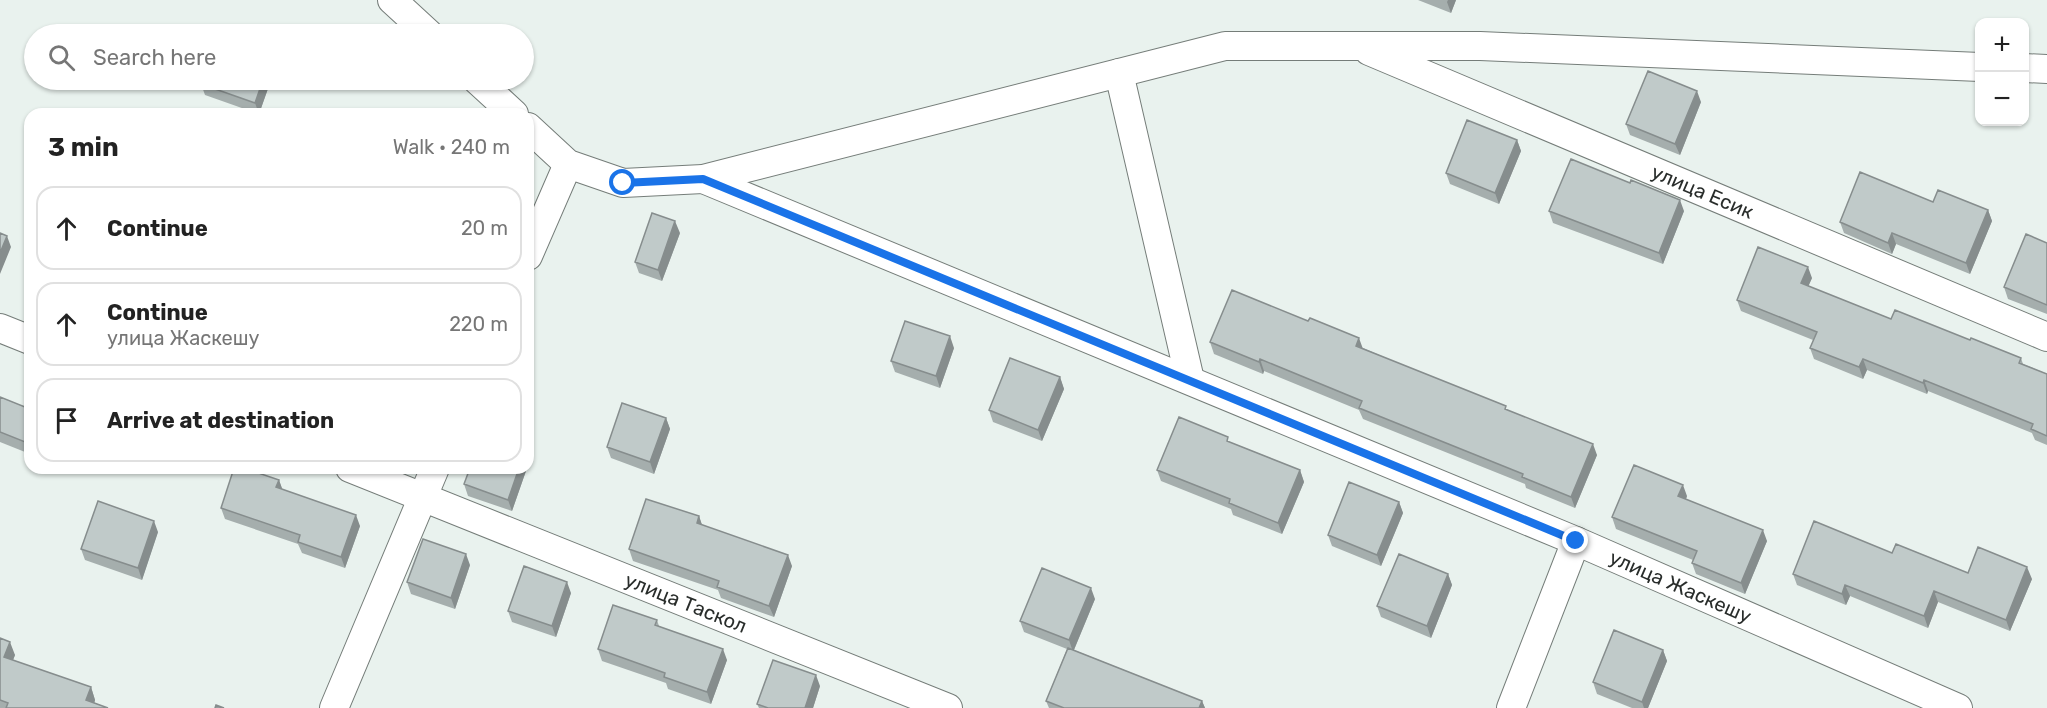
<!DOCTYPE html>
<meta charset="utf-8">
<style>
:root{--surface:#fff;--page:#f6f6f6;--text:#222;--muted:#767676;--line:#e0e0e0}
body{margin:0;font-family:Rubik,sans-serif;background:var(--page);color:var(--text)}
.controls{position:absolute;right:18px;top:18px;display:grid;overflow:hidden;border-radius:12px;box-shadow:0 2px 4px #0004}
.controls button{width:54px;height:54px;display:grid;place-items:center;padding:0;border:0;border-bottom:2px solid var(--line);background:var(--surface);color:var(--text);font:30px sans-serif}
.stop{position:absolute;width:18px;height:18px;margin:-14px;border:4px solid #1a73e8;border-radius:50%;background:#fff}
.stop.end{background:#1a73e8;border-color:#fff;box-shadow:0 2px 6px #0008}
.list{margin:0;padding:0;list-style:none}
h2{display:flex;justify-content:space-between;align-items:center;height:78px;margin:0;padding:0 24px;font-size:26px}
h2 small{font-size:20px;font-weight:400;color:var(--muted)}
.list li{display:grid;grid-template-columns:39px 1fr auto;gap:18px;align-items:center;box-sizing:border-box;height:84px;margin:0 12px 12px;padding:0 12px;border:2px solid var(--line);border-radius:18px}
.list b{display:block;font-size:22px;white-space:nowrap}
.list p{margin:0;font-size:20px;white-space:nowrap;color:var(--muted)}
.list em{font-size:20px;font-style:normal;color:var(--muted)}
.icon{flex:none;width:33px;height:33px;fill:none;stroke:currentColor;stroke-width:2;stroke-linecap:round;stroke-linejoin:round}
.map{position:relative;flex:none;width:2047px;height:708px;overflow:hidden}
.search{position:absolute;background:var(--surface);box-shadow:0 2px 4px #0004;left:24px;top:24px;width:510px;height:66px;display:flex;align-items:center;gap:15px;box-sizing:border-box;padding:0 21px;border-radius:33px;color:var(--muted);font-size:22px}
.panel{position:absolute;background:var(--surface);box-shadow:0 2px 4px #0004;left:24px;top:108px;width:510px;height:366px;border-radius:18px}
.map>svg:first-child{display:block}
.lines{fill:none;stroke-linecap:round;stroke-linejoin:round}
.minor-casing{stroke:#757d79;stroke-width:30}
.minor{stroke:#fff;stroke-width:28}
.wall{fill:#a5aead}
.shaded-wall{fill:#868d8d}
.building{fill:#c0cac9;stroke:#868d8d;stroke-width:1.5}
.route{stroke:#1a73e8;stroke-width:8}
.labels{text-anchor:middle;stroke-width:6;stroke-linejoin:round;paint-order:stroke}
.street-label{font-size:20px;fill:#292d2b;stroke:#e9f2ee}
</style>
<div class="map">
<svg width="2047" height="708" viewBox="0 0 2047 708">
<rect width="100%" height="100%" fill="#e9f2ee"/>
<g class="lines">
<defs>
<g id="minor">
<path d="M392,0L429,34"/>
<path id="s1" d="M1369,51L2047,337"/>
<path d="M2024,68L2047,69"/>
<path d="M1119,73L1190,380"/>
<path d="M477,80L514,114"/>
<path d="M528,127L568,164L623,183L703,179L1225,46H1480L1980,67"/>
<path id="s2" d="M703,179L1576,541L1958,708"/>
<path d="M528,256L568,164"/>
<path d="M0,328L30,340"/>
<path id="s3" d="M350,468L948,708"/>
<path d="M334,708L435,468"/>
<path d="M1511,708L1576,541"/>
</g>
</defs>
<!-- minor casing -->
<use href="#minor" class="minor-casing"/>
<!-- minor -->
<use href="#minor" class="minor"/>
</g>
<!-- wall -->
<path class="wall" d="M1418,0H1456L1451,13Z
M271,80L259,114L205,95L201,84Z
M1701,102L1680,155L1630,135L1626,124Z
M1517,140L1521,151L1499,204L1450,184L1446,173Z
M1933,202L1988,210L1992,221L1970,274L1896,244L1892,254L1844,233L1840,222Z
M1549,211H1684L1663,264L1553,223Z
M680,233L662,281L639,273L635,262Z
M2047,243V314L2008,299L2004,287Z
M1812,278L1808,286L1891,319L1970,340L2021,358L2023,364L2047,374V445L2035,440L2032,433L1928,391L1927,394L1867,370L1863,379L1814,359L1810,348L1813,340L1741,311L1737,300Z
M1210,342L1363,348L1508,410L1597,455L1575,508L1526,488L1525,484L1363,419L1359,410L1264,371L1263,374L1214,354Z
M954,348L940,388L895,372L891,361Z
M1060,377L1064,389L1042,441L993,422L989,410Z
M0,397L30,409V454L0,442Z
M666,418L670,429L654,474L611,458L607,447Z
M1230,442L1300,470L1304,482L1282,534L1233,515L1231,509L1161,481L1157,470Z
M65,468H83L81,474Z
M527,468L512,511L468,496L464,484Z
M279,480L282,489L360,526L345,568L302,553L298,544L225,519L221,508Z
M1687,496L1686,499L1767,541L1745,594L1696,574L1692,563L1693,560L1616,529L1612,517Z
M1399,502L1403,513L1381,566L1332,546L1328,535Z
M699,516L702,525L792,566L774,617L721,598L718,590L633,561L629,549Z
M158,532L142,580L85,560L81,549Z
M1892,553L1968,573L2032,579L2010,631L1938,602L1928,628L1850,596L1846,605L1797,585L1793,574Z
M470,565L455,609L411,594L407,582Z
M1448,574L1452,585L1431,638L1381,617L1377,606Z
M571,593L556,637L512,622L508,611Z
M1095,599L1074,650L1202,701L1205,708H1049L1046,701L1067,649L1024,632L1020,621Z
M657,620L659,626L727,660L711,704L668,689L666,683L602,661L598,649Z
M0,638L15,655L13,660L91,687L95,700L94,703L108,708H0Z
M1663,650L1667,661L1648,708H1632L1597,694L1593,682Z
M820,686L813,708H759L757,704Z"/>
<!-- shaded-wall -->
<path class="shaded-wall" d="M1448,0H1456L1451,13L1447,2Z
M263,80H271L259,114L255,103Z
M1697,91L1701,102L1680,155L1675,144Z
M1517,140L1521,151L1499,204L1495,193Z
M1680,200L1684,211L1663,264L1659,253Z
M1988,210L1992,221L1970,274L1966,263Z
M675,221L680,233L662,281L658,270Z
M1892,233L1896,244L1892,254L1888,243Z
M7,236L11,247L0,274V253Z
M1808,267L1812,278L1805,294L1801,283Z
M950,336L954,348L940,388L936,376Z
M1359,338L1363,349L1356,346Z
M1260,359L1264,371L1263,374L1259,362Z
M1863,359L1867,370L1863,379L1859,367Z
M1060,377L1064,389L1042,441L1038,430Z
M1924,380L1928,391L1927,394L1923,383Z
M666,418L670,429L654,474L650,462Z
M1593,444L1597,455L1575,508L1571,497Z
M78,468H83L81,474Z
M519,468H527L512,511L508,500Z
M1300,470L1304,482L1282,534L1278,523Z
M279,480L283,491L276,487Z
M1683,485L1687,496L1683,507L1678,496Z
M1399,502L1403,513L1381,566L1377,555Z
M356,515L360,526L345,568L341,557Z
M699,516L703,528L697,523Z
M154,521L158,532L142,580L138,568Z
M1763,530L1767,541L1745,594L1741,583Z
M466,554L470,565L455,609L451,598Z
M788,555L792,566L774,617L769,606Z
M2027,567L2032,579L2010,631L2006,620Z
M1448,574L1452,585L1431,638L1427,626Z
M567,582L571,593L556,637L552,626Z
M1845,585L1850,596L1846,605L1842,594Z
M1091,588L1095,599L1073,652L1069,640Z
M1934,591L1938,602L1928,628L1924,616Z
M10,642L15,655L9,670L4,657Z
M723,649L727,660L711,704L707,692Z
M1663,650L1667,661L1648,708H1644L1642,702Z
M816,675L820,686L813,708H805Z
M91,687L95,700L93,708L86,700Z
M1202,701L1205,708H1199Z"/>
<!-- building -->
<path class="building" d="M1648,71L1697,91L1675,144L1626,124Z
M203,80H263L255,103L201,84Z
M1467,120L1517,140L1495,193L1446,173Z
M1571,159L1630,183L1631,180L1680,200L1659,253L1549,211Z
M1860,172L1933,202L1938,190L1988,210L1966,263L1892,233L1888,243L1840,222Z
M652,213L675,221L658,270L635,262Z
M0,233L7,236L0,253Z
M2026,234L2047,243V305L2004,287Z
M1758,247L1808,267L1801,283L1891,319L1895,310L1970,340L1971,338L2021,358L2019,363L2047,374V436L2031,429L2033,424L1924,380L1923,383L1863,359L1859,367L1810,348L1817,332L1737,300Z
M1232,290L1308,321L1310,318L1359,338L1356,346L1506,406L1505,409L1593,444L1571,497L1522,477L1523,474L1359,408L1362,401L1260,359L1259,362L1210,342Z
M905,321L950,336L936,376L891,361Z
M1010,358L1060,377L1038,430L989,410Z
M0,397L30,409V444L0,432Z
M622,403L666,418L650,462L607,447Z
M1179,417L1228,437L1227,441L1300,470L1278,523L1229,503L1230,499L1157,470Z
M1634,465L1683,485L1678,496L1763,530L1741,583L1692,563L1697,551L1612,517Z
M234,468H244L279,480L276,487L356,515L341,557L298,542L300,535L221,508Z
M470,468H519L508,500L464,484Z
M1349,482L1399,502L1377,555L1328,535Z
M646,499L699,516L697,523L788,555L769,606L717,587L719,581L629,549Z
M98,501L154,521L138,568L81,549Z
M1814,521L1892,553L1896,544L1968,573L1978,547L2027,567L2006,620L1934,591L1924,616L1845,585L1842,594L1793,574Z
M423,539L466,554L451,598L407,582Z
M1399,554L1448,574L1427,626L1377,606Z
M524,566L567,582L552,626L508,611Z
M1042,568L1091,588L1069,640L1020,621Z
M613,605L657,620L655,625L723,649L707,692L664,677L665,673L598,649Z
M1614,630L1663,650L1642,702L1593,682Z
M0,638L10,642L4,657L91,687L86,700L108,708H6L8,703L0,700Z
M1068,648L1202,701L1199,708H1064L1046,701Z
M773,660L816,675L805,708H768L757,704Z
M216,705L224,708H215Z"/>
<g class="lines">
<!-- route -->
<path class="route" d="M623,183L703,179L1576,541"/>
</g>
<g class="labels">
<!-- street labels -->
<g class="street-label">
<text dy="7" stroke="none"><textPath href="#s1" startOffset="362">улица Есик</textPath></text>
<text dy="7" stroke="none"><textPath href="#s2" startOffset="1059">улица Жаскешу</textPath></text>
<text dy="7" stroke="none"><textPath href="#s3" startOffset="362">улица Таскол</textPath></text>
</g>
</g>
</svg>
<div class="controls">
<button>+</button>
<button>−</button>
</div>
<div class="stop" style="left:623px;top:183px"></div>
<div class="stop end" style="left:1576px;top:541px"></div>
<div class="search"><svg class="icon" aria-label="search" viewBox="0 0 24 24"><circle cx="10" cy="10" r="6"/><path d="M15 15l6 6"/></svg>Search here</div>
<section class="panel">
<h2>3 min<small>Walk · 240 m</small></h2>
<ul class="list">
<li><svg class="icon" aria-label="ahead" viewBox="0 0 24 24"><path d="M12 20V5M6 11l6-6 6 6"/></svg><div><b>Continue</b></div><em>20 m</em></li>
<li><svg class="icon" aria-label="ahead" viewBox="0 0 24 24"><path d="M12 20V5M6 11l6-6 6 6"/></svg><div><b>Continue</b><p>улица Жаскешу</p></div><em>220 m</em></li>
<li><svg class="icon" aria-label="arrive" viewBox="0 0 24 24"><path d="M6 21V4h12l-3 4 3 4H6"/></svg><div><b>Arrive at destination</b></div></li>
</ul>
</section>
</div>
